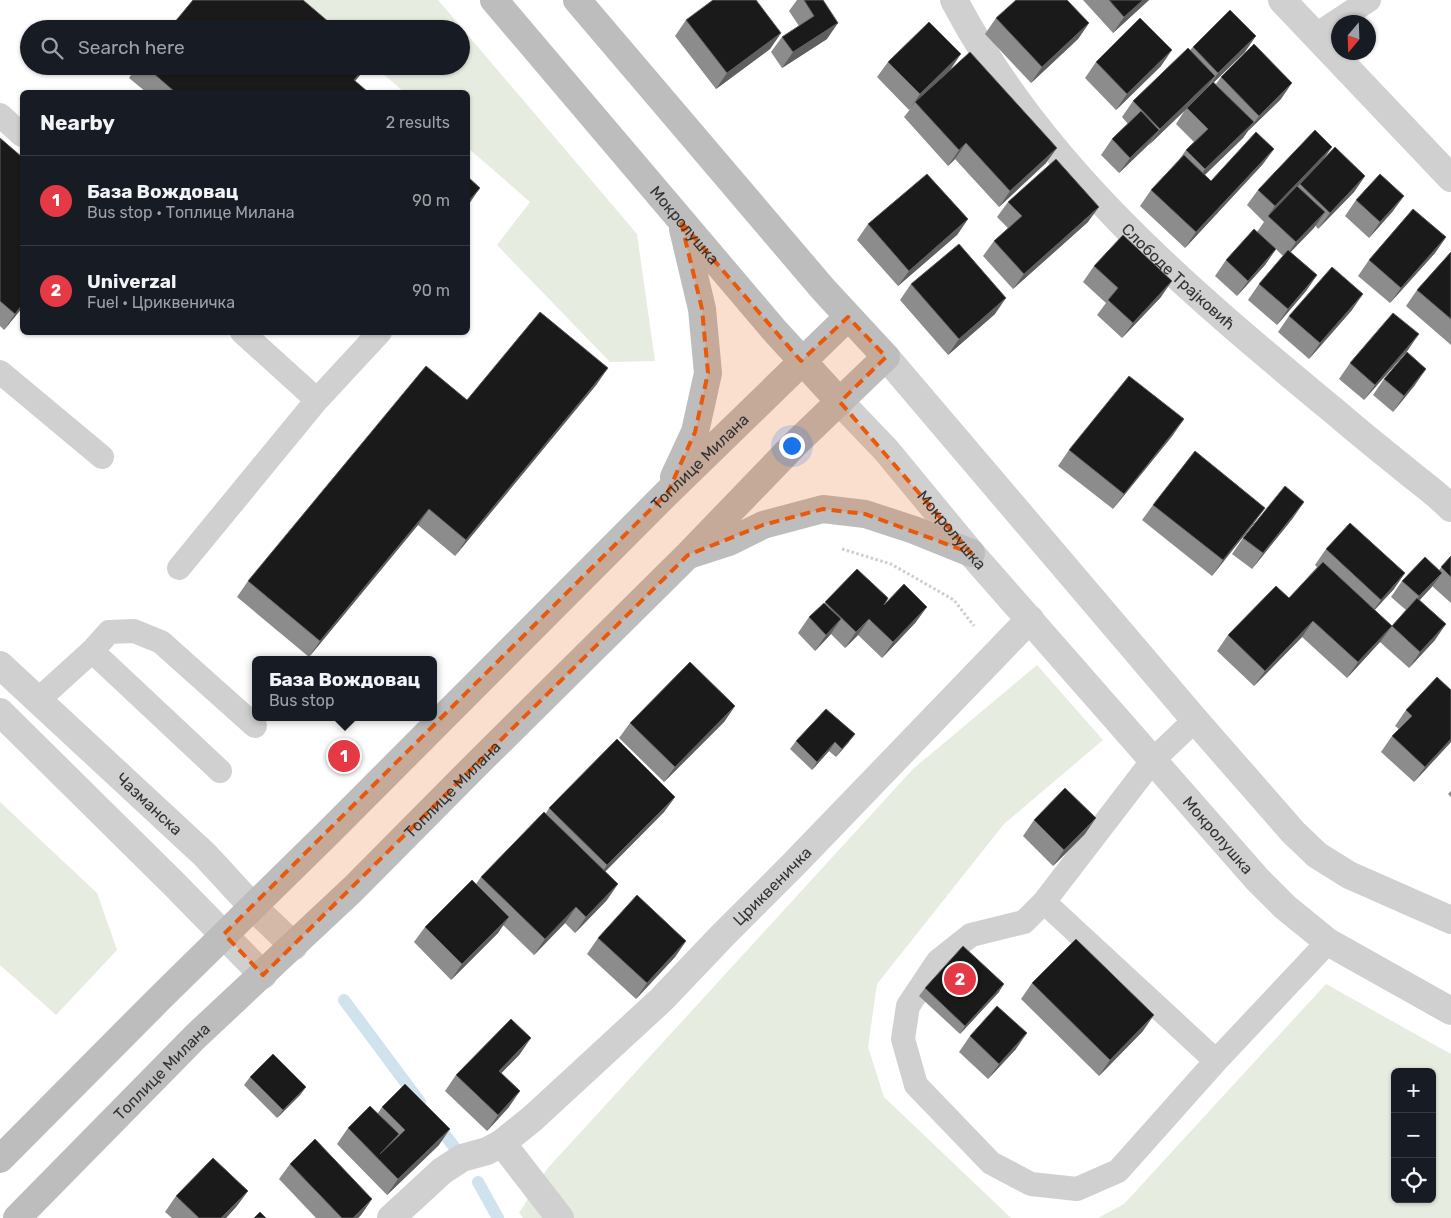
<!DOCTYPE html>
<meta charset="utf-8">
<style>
:root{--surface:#171b24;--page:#242831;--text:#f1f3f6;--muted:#9ea1a6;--line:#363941;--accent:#e63946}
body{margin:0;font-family:Rubik,sans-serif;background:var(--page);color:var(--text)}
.controls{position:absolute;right:15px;bottom:15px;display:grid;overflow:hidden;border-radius:8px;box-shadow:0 1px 4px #0004}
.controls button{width:45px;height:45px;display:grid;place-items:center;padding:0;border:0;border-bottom:1px solid var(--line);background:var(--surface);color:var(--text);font:25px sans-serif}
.compass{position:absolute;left:1331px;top:15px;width:45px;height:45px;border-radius:50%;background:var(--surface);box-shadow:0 1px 4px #0004;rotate:199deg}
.you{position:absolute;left:791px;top:445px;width:18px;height:18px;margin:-12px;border:4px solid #fff;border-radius:50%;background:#1a73e8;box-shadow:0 0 0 8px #1a73e833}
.badge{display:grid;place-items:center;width:32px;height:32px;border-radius:50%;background:var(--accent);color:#fff;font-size:16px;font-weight:700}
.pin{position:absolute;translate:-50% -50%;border:2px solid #fff;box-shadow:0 1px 5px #0006}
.popup{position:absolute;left:252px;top:656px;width:185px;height:65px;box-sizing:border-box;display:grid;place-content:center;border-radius:8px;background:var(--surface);filter:drop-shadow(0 1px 4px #0005);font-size:16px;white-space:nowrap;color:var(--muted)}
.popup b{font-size:19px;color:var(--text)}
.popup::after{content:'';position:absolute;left:50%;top:100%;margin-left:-10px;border:10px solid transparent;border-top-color:var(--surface)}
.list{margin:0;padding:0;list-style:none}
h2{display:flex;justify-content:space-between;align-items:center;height:65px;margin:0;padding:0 20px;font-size:21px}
h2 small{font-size:16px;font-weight:400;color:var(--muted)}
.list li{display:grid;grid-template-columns:32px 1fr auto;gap:15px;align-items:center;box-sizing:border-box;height:90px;padding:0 20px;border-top:1px solid var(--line)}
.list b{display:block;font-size:19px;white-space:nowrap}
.list p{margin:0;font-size:16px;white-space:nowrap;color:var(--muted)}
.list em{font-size:16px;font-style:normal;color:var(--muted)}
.icon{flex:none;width:28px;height:28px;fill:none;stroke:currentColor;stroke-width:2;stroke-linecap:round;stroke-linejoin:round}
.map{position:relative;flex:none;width:1451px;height:1218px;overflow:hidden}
.search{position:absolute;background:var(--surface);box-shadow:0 1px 4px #0004;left:20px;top:20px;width:450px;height:55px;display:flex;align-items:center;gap:12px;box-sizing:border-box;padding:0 18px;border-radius:28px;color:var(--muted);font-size:19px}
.panel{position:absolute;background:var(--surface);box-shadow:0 1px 4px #0004;left:20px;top:90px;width:450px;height:245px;border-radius:8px}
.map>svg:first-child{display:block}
.green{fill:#e6ecdf;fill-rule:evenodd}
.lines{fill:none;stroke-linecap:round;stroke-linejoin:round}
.stream{stroke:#cfe2ee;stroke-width:12}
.path{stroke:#cdcdcd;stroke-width:3;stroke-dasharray:2.5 2.5;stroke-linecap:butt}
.service{stroke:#d0d0d0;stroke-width:24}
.minor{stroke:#d0d0d0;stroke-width:28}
.secondary{stroke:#bdbdbd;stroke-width:28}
.wall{fill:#8c8c8c}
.shaded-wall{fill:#5f5f5f}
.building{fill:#1a1a1a;stroke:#5f5f5f}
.marked{fill:#e8590c;fill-opacity:0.2;stroke:#e8590c;stroke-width:4;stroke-dasharray:10 6;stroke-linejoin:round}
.labels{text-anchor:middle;stroke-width:5;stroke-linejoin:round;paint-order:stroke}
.street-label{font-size:16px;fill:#333;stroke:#fff}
</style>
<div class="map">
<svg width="1451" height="1218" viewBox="0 0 1451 1218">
<rect width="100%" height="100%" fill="#fff"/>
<!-- green -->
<path class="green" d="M299,0H438L637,234L655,361L610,362L497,245L530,202L468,148V92H404L374,66H461V29H331Z
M1037,665L1103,740L1004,824L877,984L868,1047L884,1097L1011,1218H523L519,1213L547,1169L913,769Z
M0,802L97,893L117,950L56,1015L0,965Z
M1326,984L1451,1054V1218H1098L1124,1204ZM1395,1072H1432V1199H1395Z"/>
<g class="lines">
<!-- stream -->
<path class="stream" d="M344,1000L420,1102
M435,1122L462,1157
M478,1182L498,1218"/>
<!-- path -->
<path class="path" d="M842,549L891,564L954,600L974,626"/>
<!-- service -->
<path class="service" d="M1316,35L1369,0
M0,115L22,135
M242,332L317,400
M0,372L102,457
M179,568L317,400L380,332
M92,651L109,632L134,631L161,642L255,726
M38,700L92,651L220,771
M1195,720L1153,760L1044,902L1024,922L971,935L938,961L908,1006L903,1039L916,1085L991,1163L1031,1184L1077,1189L1118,1171L1216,1061L1328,942
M1044,902L1216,1061"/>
<!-- minor -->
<g class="minor">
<path id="s1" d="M954,0C1043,171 1194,295 1340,416C1364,437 1389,456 1413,476C1426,486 1439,496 1451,508"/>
<path d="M1282,0L1451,178"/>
<path d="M886,357L1195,720L1293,832L1317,855L1349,875L1451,920"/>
<path id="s2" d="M840,402L886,450L971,553L1257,879L1285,907L1328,942L1451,1011"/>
<path id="s3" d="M0,665L205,855L252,906L294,946"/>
<path d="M0,712L174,884L263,975"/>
<path d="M391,1218L442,1171L462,1158L487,1151L502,1143"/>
<path id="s4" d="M560,1218L502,1143L533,1118L661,1000L722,936L794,864L1030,619"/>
</g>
<!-- secondary -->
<g class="secondary">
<path id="s5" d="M494,0L775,331L840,402"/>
<path d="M674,477L695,432L708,373L702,309L683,229"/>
<path d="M692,554L729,542L763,525L823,509L865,514L914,530L971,553"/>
<path id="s6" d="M0,1159L159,999L328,833L668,492L848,317"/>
<path id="s7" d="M17,1218L196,1036L353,889L478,763L688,555L794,445L886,357L823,289L577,0"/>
</g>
</g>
<!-- wall -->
<path class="wall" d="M797,0H823L827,39L782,68L771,52L782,37L799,26L789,11Z
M1083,0H1149L1113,33Z
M996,18L1089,23L1078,39L1031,83L985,34Z
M686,20L781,33L770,49L716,89L675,36Z
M1193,47L1245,52L1214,82L1216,84L1221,77L1281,99L1248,131L1243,138L1205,175L1211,181L1263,164L1185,248L1140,206L1151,190L1178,161L1186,150L1194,142L1176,124L1185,110L1119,173L1101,155L1112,139L1128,124L1122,117L1133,101L1190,50Z
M888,62L950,70L940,79L1046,163L999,207L955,159L948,166L904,117L911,108L909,110L877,77Z
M1096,62L1161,66L1116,110L1085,78Z
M137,66H367L355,81L368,92H146L129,78Z
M0,138L22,308L4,330L0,326Z
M1325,158L1365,176L1354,192L1318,229L1315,225L1290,252L1317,275L1306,291L1277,325L1248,300L1259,284L1283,256L1276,249L1265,265L1237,296L1215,276L1226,260L1257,232L1264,222L1247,205L1258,190Z
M1356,200L1393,211L1369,238L1345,216Z
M1008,202L1088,222L1013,289L983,256L994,241L1008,228L997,217Z
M968,219L957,235L898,286L857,240L868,224Z
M1446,237L1435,253L1390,303L1358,276L1369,260Z
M1451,252V345L1406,306L1417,290Z
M1094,266L1161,297L1122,338L1097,315L1106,303L1083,282Z
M911,284L995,314L948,355L900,300Z
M1352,310L1309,359L1278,332L1289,316Z
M1408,350L1364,400L1339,379L1350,363Z
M1384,379L1415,385L1393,412L1373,395Z
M597,384L455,556L418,525L309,657L237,597L248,581L467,400Z
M1173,435L1113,509L1058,466L1069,450Z
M1153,505L1254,523L1212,576L1142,520Z
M1293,518L1252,569L1232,554L1243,538Z
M1326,549L1394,589L1374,610L1392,626L1406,610L1391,597L1402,581L1439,570L1451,556V603L1432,586L1420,600L1435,640L1409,668L1380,642L1347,678L1302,637L1254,686L1217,651L1228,635L1289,598L1317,567L1315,565Z
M857,569L885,604L916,622L882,658L858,635L845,648L831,634L815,651L798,633L809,617L825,603Z
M1451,690V742L1414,782L1381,752L1392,736L1399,729L1395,726L1406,710Z
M735,706L724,722L664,782L619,738L630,723Z
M796,741L849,742L836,757L829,751L812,770L790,749Z
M1451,791V797L1448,794Z
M675,797L664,812L605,871L607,900L575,933L565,923L534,955L503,925L498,933L451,980L414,942L425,927L476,884L481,877L546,813L549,808Z
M1034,820L1085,834L1053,866L1023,836Z
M598,938L686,941L675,957L636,999L587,954Z
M1032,983L1143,1031L1099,1076L1021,999Z
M925,988L999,992L960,1034L919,996Z
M970,1036L1016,1049L988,1079L959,1052Z
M520,1054L501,1073L509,1107L487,1131L445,1091L456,1075Z
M250,1077L306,1087L300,1095L277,1118L244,1085Z
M382,1107L439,1145L387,1195L337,1144L348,1128L378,1113Z
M290,1164L372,1199L361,1215L358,1218H316L279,1179Z
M248,1191L236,1207L226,1218H172L165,1212L176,1196Z"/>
<!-- shaded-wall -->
<path class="shaded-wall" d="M1143,0H1149L1113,33L1124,17Z
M838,23L827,39L782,68L793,52Z
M1089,23L1078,39L1031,83L1042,67Z
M781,33L770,49L716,89L727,73Z
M1256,36L1245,52L1207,89L1218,73Z
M1172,50L1161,66L1116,110L1127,94Z
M961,54L950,70L916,103L915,102L909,110L920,94Z
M366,66H367L361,74L346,92L354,80Z
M1215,76L1204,92L1149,145L1160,129Z
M1292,83L1281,99L1248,131L1259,116Z
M1254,122L1243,138L1194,185L1205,169Z
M1159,130L1148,145L1119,173L1130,158Z
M966,143L955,159L948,166L959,150Z
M1332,147L1321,163L1268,216L1275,206Z
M1057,148L1046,163L999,207L1010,191Z
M1274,149L1263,164L1185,248L1196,232Z
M1365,176L1354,192L1318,229L1330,213Z
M480,188L469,204L468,205V202Z
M1404,196L1393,211L1369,238L1380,222Z
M1099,207L1088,222L1013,289L1024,274Z
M1325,212L1314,228L1285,258L1296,242Z
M968,219L957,235L898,286L909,271Z
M1446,237L1435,253L1390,303L1401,288Z
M1276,249L1265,265L1237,296L1248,281Z
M1317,275L1306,291L1277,325L1288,309Z
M1172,281L1161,297L1122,338L1133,323Z
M1363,294L1352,310L1309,359L1320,343Z
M1006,298L995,314L948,355L959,339Z
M22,305V308L4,330L15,314Z
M1419,334L1408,350L1364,400L1375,385Z
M608,368L597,384L455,556L466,540Z
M1426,369L1415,385L1393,412L1404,396Z
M1184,419L1173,435L1113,509L1124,494Z
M1304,502L1293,518L1252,569L1263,553Z
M1265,508L1254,523L1212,576L1223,560Z
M429,509L418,525L309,657L320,641Z
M1405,573L1394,589L1370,615L1381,600Z
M1442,573L1431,588L1408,612L1419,596Z
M927,607L916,622L882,658L893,642Z
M841,619L830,635L815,651L826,635Z
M869,619L858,635L845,648L856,632Z
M1313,621L1302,637L1254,686L1265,671Z
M1446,624L1435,640L1409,668L1420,652Z
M1392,626L1380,642L1347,678L1358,662Z
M735,706L724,722L664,782L675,767Z
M855,734L849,742L836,757L842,749Z
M1451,739V742L1414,782L1425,767Z
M835,742L829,751L812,770L817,762Z
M675,797L664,812L596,881L607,865Z
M1096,818L1085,834L1053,866L1064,850Z
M618,884L607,900L575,933L586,917Z
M576,907L565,923L534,955L545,939Z
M509,917L498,933L451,980L462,964Z
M686,941L675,957L636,999L647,983Z
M1004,984L999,992L960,1034L965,1026Z
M1154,1015L1143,1031L1099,1076L1110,1060Z
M1027,1033L1016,1049L988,1079L999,1064Z
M531,1038L520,1054L488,1087L499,1071Z
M306,1087L300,1095L277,1118L283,1110Z
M520,1091L509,1107L487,1131L498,1115Z
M450,1129L439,1145L387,1195L398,1179Z
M248,1191L236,1207L226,1218H221Z
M372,1199L361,1215L358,1218H353Z"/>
<!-- building -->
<path class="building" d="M193,0H303L337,29H169Z
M713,0H756L781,33L727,73L686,20Z
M804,0H823L838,23L793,52L782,37L814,16Z
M1016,0H1067L1089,23L1042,67L996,18Z
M1109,0H1143L1124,17Z
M1230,10L1256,36L1218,73L1193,47Z
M1140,18L1172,50L1127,94L1096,62Z
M929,22L961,54L920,94L888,62Z
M1254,44L1292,83L1259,116L1221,77Z
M1188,48L1215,76L1160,129L1133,101Z
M970,52L1057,148L1010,191L966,143L959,150L915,102Z
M145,66H366L354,80L368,92H175Z
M1213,82L1254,122L1205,169L1186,150L1208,129L1187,108Z
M1141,111L1159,130L1130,158L1112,139Z
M1315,130L1332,147L1275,206L1258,190Z
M1256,132L1274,149L1196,232L1151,190L1184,155L1211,181Z
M0,138L22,157V305L15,314L0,301Z
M1335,147L1365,176L1330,213L1300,184Z
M1056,159L1099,207L1024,274L994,241L1022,216L1008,202Z
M927,174L968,219L909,271L868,224Z
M1380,174L1404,196L1380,222L1356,200Z
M468,177L480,188L468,202Z
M1297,186L1325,212L1296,242L1268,216Z
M1413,209L1446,237L1401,288L1369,260Z
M1254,229L1276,249L1248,281L1226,260Z
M1123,235L1172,281L1133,323L1108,300L1118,288L1094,266Z
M959,244L1006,298L959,339L911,284Z
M1288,250L1317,275L1288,309L1259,284Z
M1451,252V319L1417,290Z
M1332,267L1363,294L1320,343L1289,316Z
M540,312L608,368L466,540L429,509L320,641L248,581L426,366L467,400Z
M1393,313L1419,334L1375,385L1350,363Z
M1407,352L1426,369L1404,396L1384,379Z
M1129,376L1184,419L1124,494L1069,450Z
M1195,451L1265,508L1223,560L1153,505Z
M1285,486L1304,502L1263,553L1243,538Z
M1350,523L1405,573L1381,600L1326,549Z
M1451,556V577L1441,567Z
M1425,557L1442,573L1419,596L1402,581Z
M1323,562L1392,626L1358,662L1313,621L1265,671L1228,635L1276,586L1289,598Z
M857,569L888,598L884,605L904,584L927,607L893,642L869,619L856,632L825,602Z
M1417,598L1446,624L1420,652L1392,626Z
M824,603L841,619L826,635L809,617Z
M690,662L735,706L675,767L630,723Z
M1437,677L1451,690V739L1425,767L1392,736L1412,716L1406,710Z
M826,709L855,734L842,749L835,742L817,762L796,741Z
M617,739L675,797L607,865L549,808Z
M1065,788L1096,818L1064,850L1034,820Z
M544,812L618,884L586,917L576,907L545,939L481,877Z
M472,880L509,917L462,964L425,927Z
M637,895L686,941L647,983L598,938Z
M1076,939L1154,1015L1110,1060L1032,983Z
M963,946L1004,984L965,1026L925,988Z
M997,1006L1027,1033L999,1064L970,1036Z
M511,1019L531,1038L499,1071L520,1091L498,1115L456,1075Z
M273,1054L306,1087L283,1110L250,1077Z
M405,1084L450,1129L398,1179L348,1128L370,1106L399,1134L380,1154L405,1130L382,1107Z
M315,1139L372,1199L353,1218H342L290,1164Z
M213,1158L248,1191L221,1218H199L176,1196Z
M260,1212L266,1218H254Z"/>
<!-- marked area -->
<path class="marked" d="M681,222L801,361L848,317L886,357L840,402L971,553L865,514L823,509L763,525L688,555L263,975L224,934L668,492L695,432L708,373L702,309Z"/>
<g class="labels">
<!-- street labels -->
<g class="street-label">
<text dy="6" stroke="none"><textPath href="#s5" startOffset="295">Мокролушка</textPath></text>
<text dy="6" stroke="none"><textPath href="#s1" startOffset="358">Слободе Трајковић</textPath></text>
<text dy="6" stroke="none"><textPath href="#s6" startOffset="988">Топлице Милана</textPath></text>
<text dy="6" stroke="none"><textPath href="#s2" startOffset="170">Мокролушка</textPath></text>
<text dy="6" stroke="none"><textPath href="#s7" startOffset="611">Топлице Милана</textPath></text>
<text dy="6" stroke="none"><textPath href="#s3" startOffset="204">Чазманска</textPath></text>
<text dy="6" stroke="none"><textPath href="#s2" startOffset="575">Мокролушка</textPath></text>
<text dy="6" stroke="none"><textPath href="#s4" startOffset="468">Цриквеничка</textPath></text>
<text dy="6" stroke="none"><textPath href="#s7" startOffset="206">Топлице Милана</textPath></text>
</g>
</g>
</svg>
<div class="controls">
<button>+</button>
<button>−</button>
<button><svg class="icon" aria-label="locate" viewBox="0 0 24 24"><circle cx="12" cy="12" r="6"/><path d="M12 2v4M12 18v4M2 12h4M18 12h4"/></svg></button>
</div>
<svg class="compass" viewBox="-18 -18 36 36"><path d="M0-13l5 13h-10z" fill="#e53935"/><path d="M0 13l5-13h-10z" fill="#9ea1a6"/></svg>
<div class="you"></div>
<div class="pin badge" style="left:344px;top:756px">1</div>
<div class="popup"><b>База Вождовац</b>Bus stop</div>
<div class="pin badge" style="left:960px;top:979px">2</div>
<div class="search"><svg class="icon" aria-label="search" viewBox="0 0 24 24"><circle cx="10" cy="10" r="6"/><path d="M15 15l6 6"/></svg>Search here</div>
<section class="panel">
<h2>Nearby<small>2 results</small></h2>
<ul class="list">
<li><span class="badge">1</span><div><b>База Вождовац</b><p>Bus stop · Топлице Милана</p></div><em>90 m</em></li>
<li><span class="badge">2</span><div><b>Univerzal</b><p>Fuel · Цриквеничка</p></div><em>90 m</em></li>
</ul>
</section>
</div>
